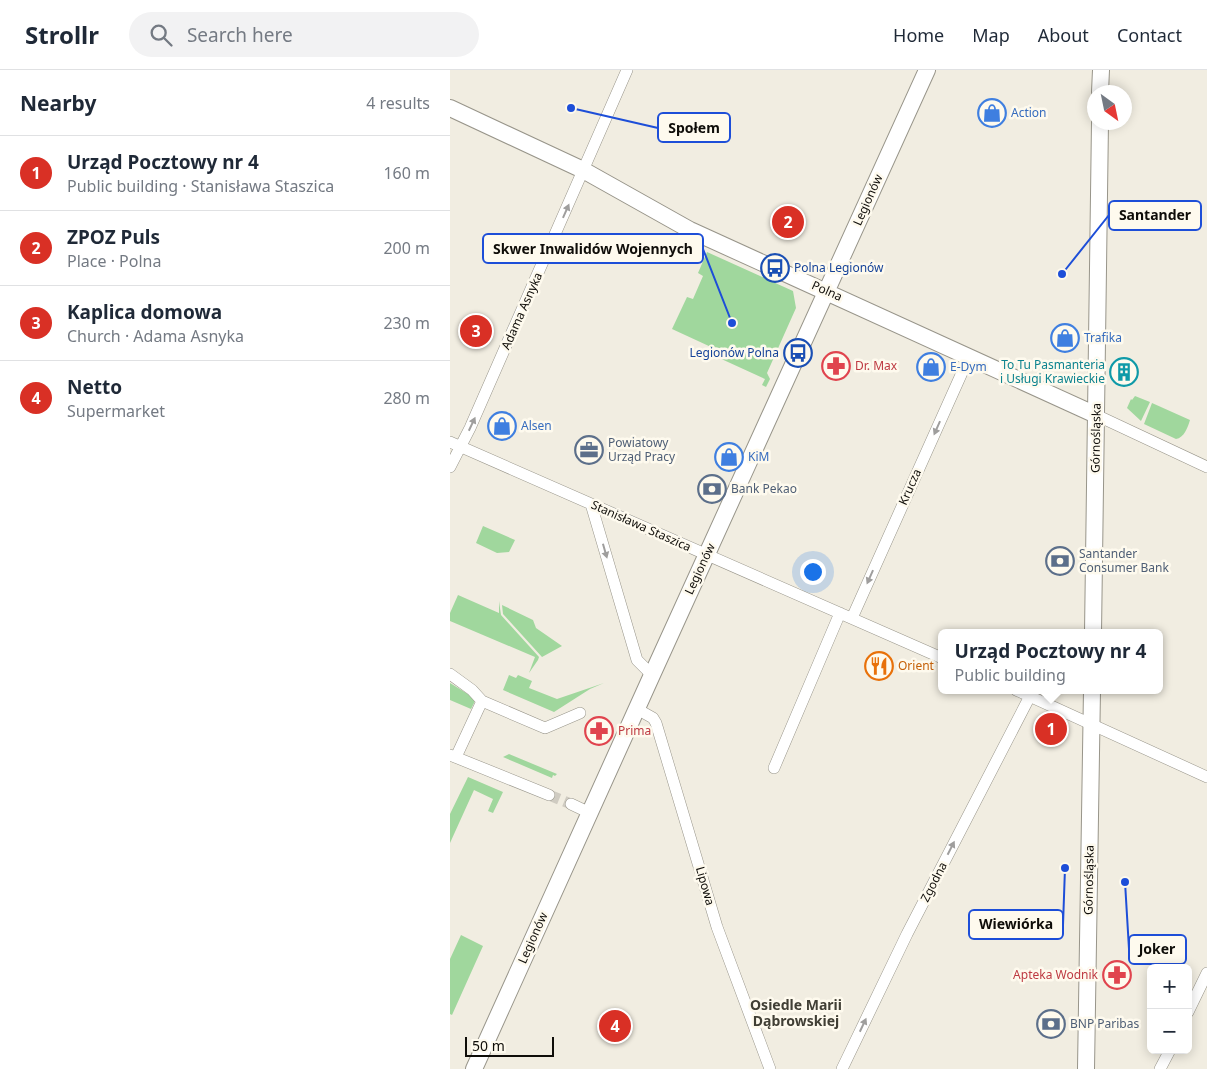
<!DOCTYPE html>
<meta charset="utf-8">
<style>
:root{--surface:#fff;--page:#f2f2f3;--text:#1f2937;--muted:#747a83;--line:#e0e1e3;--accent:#d93025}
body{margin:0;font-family:"Noto Sans",sans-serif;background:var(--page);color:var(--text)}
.controls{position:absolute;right:15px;bottom:15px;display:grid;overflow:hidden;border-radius:8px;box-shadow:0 2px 12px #0003}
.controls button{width:45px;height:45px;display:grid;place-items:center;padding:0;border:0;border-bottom:1px solid var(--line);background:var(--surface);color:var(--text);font:25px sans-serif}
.compass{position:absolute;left:637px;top:15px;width:45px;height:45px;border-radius:50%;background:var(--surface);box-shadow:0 2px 12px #0003;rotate:147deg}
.scale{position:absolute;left:15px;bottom:12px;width:89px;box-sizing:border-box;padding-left:5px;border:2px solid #0f0d09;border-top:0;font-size:14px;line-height:18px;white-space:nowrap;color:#0f0d09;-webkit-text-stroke:4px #fefaee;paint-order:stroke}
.you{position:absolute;left:362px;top:501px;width:18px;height:18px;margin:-12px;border:4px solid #fff;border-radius:50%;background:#1a73e8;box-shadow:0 0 0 8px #1a73e833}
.badge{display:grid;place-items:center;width:32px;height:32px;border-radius:50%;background:var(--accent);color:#fff;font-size:16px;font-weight:700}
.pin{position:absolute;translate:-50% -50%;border:2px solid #fff;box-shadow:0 1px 5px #0006}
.popup{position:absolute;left:488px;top:559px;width:225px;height:65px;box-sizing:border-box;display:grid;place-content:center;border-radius:8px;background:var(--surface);filter:drop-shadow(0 1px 4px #0005);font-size:16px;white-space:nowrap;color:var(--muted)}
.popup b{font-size:19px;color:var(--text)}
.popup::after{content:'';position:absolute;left:50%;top:100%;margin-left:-10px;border:10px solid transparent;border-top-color:var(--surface)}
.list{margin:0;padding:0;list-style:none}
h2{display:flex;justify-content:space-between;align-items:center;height:65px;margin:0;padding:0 20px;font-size:21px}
h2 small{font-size:16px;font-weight:400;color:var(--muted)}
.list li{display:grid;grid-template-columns:32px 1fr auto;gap:15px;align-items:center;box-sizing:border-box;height:75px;padding:0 20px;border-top:1px solid var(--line)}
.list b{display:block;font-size:19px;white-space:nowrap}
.list p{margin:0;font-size:16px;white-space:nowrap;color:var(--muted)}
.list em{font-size:16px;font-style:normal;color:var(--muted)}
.icon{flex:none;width:28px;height:28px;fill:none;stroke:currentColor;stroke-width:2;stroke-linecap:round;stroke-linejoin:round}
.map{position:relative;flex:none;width:757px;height:999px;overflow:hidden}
header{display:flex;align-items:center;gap:30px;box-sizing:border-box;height:70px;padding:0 25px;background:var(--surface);border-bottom:1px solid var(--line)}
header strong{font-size:24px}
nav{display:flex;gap:28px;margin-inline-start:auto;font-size:18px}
.search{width:350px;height:45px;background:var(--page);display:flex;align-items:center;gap:12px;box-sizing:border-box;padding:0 18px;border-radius:28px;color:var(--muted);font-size:19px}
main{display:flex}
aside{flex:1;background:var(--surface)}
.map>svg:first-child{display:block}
.green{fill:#a0d79d}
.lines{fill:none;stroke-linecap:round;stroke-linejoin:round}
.street-tunnel{stroke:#cfcbc1;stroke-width:11;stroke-dasharray:11 5.5;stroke-linecap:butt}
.street-casing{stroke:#98958a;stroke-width:12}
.secondary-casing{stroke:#98958a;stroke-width:18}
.street{stroke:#fff;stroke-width:11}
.secondary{stroke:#fff;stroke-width:16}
.oneway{fill:#9f9e9d}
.labels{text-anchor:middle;stroke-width:5;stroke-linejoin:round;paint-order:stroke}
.shop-label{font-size:12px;fill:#366cbe;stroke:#fefaee;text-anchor:start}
.street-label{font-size:12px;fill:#0f0d09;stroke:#fefaee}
.transit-label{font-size:12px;fill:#164399;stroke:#fefaee;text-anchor:start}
.culture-label{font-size:12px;fill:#0d838f;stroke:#fefaee;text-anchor:end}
.health-label{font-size:12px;fill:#be3a42;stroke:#fefaee;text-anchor:start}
.service-label{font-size:12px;fill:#4e5e75;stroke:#fefaee;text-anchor:start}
.food-label{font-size:12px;fill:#c56008;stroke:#fefaee;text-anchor:start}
.neighbourhood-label{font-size:14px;font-weight:bold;fill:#413f35;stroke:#fefaee}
.leader{fill:none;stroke:#1d4ed8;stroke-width:2}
.callout-dot{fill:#1d4ed8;stroke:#fefaee;stroke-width:2}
.callout{fill:#fefaee;stroke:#1d4ed8;stroke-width:2}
.callout-label{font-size:14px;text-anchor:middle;font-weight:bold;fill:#0f0d09}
</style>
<header>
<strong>Strollr</strong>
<div class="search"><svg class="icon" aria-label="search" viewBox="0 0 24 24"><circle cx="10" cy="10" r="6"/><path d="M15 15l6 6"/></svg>Search here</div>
<nav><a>Home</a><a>Map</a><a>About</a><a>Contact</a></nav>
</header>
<main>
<aside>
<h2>Nearby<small>4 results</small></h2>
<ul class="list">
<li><span class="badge">1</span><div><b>Urząd Pocztowy nr 4</b><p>Public building · Stanisława Staszica</p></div><em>160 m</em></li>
<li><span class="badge">2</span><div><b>ZPOZ Puls</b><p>Place · Polna</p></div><em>200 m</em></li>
<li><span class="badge">3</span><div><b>Kaplica domowa</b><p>Church · Adama Asnyka</p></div><em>230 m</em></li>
<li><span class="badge">4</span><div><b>Netto</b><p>Supermarket</p></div><em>280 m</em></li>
</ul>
</aside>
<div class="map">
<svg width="757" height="999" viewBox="0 0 757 999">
<rect width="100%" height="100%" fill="#f1ede1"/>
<!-- green -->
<path class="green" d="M257,182L343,221L346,238L317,303L320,309L316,317L312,315L315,309L267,287L270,279L262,276L261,277L222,259L237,227L243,229L253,206L248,203Z
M685,326L700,332L691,351L677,338L681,329L682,330Z
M702,333L740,350C738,357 734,368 726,369L694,354Z
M33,456L65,470L59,482L47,483L26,473Z
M8,525L49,543V531L51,545L89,587L88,590L79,603L85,587L0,551V543Z
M52,535L83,550L86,558L112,576L92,587L53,544Z
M59,605L66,608L68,605L82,611L79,618L107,629L154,613L140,619L104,642L53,620Z
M0,613L26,629L21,639L0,630Z
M59,684L107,704L105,706L103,705L102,708L53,687Z
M18,707L53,722L43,743L38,741L43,729L24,720L0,773V744Z
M11,865L33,876L2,945L0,944V889Z"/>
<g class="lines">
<!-- street-tunnel -->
<path class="street-tunnel" d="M99,725L121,734"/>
<defs>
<path id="street" d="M646,345L757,397
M0,372L492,588
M0,397L20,358L177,0
M141,434L187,590L202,605
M402,548L519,287
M0,604L22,620L32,631
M566,620L757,707
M187,639L203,648L206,653L267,857L320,999
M0,685L99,725
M6,687L32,631L95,658L130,643
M324,698L390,543
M121,734L140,743
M738,942L757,903
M392,999L457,864L580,626
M710,999L720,980"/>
<path id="secondary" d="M650,22L651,0
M0,38L133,100L240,160L646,345
M643,563L650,52
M24,999L202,605L477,0
M636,999L642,620"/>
</defs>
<!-- street casing -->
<use href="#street" class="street-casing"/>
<!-- secondary casing -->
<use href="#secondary" class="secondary-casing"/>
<!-- street -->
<use href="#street" class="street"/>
<!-- secondary -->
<use href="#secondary" class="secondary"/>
</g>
<!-- one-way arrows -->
<defs><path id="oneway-solid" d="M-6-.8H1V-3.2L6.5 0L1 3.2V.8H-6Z" transform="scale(1.25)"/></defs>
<g class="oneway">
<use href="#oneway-solid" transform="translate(116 141) rotate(-66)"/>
<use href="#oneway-solid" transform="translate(22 354) rotate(-65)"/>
<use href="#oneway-solid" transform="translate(487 358) rotate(114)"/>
<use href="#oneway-solid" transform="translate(155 481) rotate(74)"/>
<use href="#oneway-solid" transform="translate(420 507) rotate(114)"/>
<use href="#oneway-solid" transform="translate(501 778) rotate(-63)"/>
<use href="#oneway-solid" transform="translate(413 955) rotate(-65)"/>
</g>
<!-- icons -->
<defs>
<symbol id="shop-ring" viewBox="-11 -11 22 22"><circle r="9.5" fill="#fefaee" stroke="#3f7fe0" stroke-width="1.5"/><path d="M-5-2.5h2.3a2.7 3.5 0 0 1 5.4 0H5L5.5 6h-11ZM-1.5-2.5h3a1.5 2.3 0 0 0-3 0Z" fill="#3f7fe0"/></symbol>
<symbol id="bus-ring" viewBox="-11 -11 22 22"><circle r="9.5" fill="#fefaee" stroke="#1a4fb4" stroke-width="1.5"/><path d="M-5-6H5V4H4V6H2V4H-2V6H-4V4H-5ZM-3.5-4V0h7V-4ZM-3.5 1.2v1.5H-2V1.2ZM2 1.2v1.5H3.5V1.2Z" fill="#1a4fb4"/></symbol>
<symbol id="pharmacy-ring" viewBox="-11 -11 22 22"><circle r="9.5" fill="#fefaee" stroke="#e0444e" stroke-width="1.5"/><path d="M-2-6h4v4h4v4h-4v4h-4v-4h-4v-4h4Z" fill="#e0444e"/></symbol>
<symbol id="building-ring" viewBox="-11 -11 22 22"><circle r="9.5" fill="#fefaee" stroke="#0f9aa8" stroke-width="1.5"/><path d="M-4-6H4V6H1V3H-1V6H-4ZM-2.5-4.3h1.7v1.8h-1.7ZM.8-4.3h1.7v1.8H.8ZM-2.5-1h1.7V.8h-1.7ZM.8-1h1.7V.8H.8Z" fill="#0f9aa8"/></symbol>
<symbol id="office-ring" viewBox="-11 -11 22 22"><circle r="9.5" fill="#fefaee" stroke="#5c6f8a" stroke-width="1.5"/><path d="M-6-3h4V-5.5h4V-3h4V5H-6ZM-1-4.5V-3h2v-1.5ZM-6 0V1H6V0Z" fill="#5c6f8a"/></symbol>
<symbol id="bank-ring" viewBox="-11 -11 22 22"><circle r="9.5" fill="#fefaee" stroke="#5c6f8a" stroke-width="1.5"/><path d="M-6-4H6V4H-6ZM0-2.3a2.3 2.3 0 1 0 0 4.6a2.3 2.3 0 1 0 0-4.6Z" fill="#5c6f8a"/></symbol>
<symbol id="restaurant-ring" viewBox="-11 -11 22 22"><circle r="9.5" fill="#fefaee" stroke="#e8710a" stroke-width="1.5"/><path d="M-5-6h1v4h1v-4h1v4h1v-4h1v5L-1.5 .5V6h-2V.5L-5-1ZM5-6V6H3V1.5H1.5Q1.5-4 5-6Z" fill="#e8710a"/></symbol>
</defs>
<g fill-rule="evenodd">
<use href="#shop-ring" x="526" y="27" width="32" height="32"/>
<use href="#bus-ring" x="309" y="182" width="32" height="32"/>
<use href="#shop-ring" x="599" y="252" width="32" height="32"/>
<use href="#bus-ring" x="332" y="267" width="32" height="32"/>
<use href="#pharmacy-ring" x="370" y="280" width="32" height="32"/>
<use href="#shop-ring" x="465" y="281" width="32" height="32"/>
<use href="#building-ring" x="658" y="286" width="32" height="32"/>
<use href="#shop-ring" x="36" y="340" width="32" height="32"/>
<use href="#office-ring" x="123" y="364" width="32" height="32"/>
<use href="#shop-ring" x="263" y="371" width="32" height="32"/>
<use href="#bank-ring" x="246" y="403" width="32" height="32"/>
<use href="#bank-ring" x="594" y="475" width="32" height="32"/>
<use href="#restaurant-ring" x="413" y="580" width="32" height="32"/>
<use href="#pharmacy-ring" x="133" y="645" width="32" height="32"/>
<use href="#pharmacy-ring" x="651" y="889" width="32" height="32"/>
<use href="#bank-ring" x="585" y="938" width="32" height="32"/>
</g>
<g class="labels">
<!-- shop labels -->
<g class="shop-label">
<text x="561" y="47">Action</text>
<text x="634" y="272">Trafika</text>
<text x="500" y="301">E-Dym</text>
<text x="71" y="360">Alsen</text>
<text x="298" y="391">KiM</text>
</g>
<!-- street labels -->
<g class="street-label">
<text transform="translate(418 130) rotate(-66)" y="4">Legionów</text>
<text transform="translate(377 221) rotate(24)" y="4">Polna</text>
<text transform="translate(72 241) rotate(-66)" y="4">Adama Asnyka</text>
<text transform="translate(646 368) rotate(-89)" y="4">Górnośląska</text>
<text transform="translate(460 417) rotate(-66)" y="4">Krucza</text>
<text transform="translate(191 456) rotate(24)" y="4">Stanisława Staszica</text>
<text transform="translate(250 499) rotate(-65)" y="4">Legionów</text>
<text transform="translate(639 810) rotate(-89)" y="4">Górnośląska</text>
<text transform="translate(484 812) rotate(-63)" y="4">Zgodna</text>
<text transform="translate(255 816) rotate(74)" y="4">Lipowa</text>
<text transform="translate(83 868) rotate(-66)" y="4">Legionów</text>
</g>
<!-- transit labels -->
<g class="transit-label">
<text x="344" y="202">Polna Legionów</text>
<text x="329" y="287" text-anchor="end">Legionów Polna</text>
</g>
<!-- culture labels -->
<g class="culture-label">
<text x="655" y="299">To Tu Pasmanteria<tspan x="655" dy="14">i Usługi Krawieckie</tspan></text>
</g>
<!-- health labels -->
<g class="health-label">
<text x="405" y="300">Dr. Max</text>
<text x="168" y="665">Prima</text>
<text x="648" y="909" text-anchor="end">Apteka Wodnik</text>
</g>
<!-- service labels -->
<g class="service-label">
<text x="158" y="377">Powiatowy<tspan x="158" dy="14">Urząd Pracy</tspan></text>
<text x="281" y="423">Bank Pekao</text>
<text x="629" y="488">Santander<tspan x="629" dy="14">Consumer Bank</tspan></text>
<text x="620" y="958">BNP Paribas</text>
</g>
<!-- food labels -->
<g class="food-label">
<text x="448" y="600">Orient</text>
</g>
<!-- neighbourhood labels -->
<g class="neighbourhood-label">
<text x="346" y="940">Osiedle Marii<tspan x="346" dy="16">Dąbrowskiej</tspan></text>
</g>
</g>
<!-- callouts -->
<path class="leader" d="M121 38L208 58M612 204L659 145M282 253L253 179M615 798L613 855M675 812L679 879"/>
<g class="callout-dot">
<circle cx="121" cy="38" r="5"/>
<circle cx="612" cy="204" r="5"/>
<circle cx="282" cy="253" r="5"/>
<circle cx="615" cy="798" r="5"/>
<circle cx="675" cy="812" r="5"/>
</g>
<g class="callout">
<rect x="208" y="43" width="72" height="29" rx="5"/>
<rect x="659" y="131" width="92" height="29" rx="5"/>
<rect x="33" y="164" width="220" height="29" rx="5"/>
<rect x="519" y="840" width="94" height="29" rx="5"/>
<rect x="679" y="865" width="57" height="29" rx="5"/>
</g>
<g class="callout-label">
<text x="244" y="63">Społem</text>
<text x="705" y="150">Santander</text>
<text x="143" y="184">Skwer Inwalidów Wojennych</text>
<text x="566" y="859">Wiewiórka</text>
<text x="707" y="884">Joker</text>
</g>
</svg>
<div class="controls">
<button>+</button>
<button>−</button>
</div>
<svg class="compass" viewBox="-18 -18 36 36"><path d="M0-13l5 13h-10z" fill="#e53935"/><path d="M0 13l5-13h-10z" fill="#747a83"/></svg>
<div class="scale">50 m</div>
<div class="you"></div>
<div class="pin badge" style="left:601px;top:659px">1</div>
<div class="popup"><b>Urząd Pocztowy nr 4</b>Public building</div>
<div class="pin badge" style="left:338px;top:152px">2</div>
<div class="pin badge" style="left:26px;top:261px">3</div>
<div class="pin badge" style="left:165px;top:956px">4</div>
</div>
</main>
